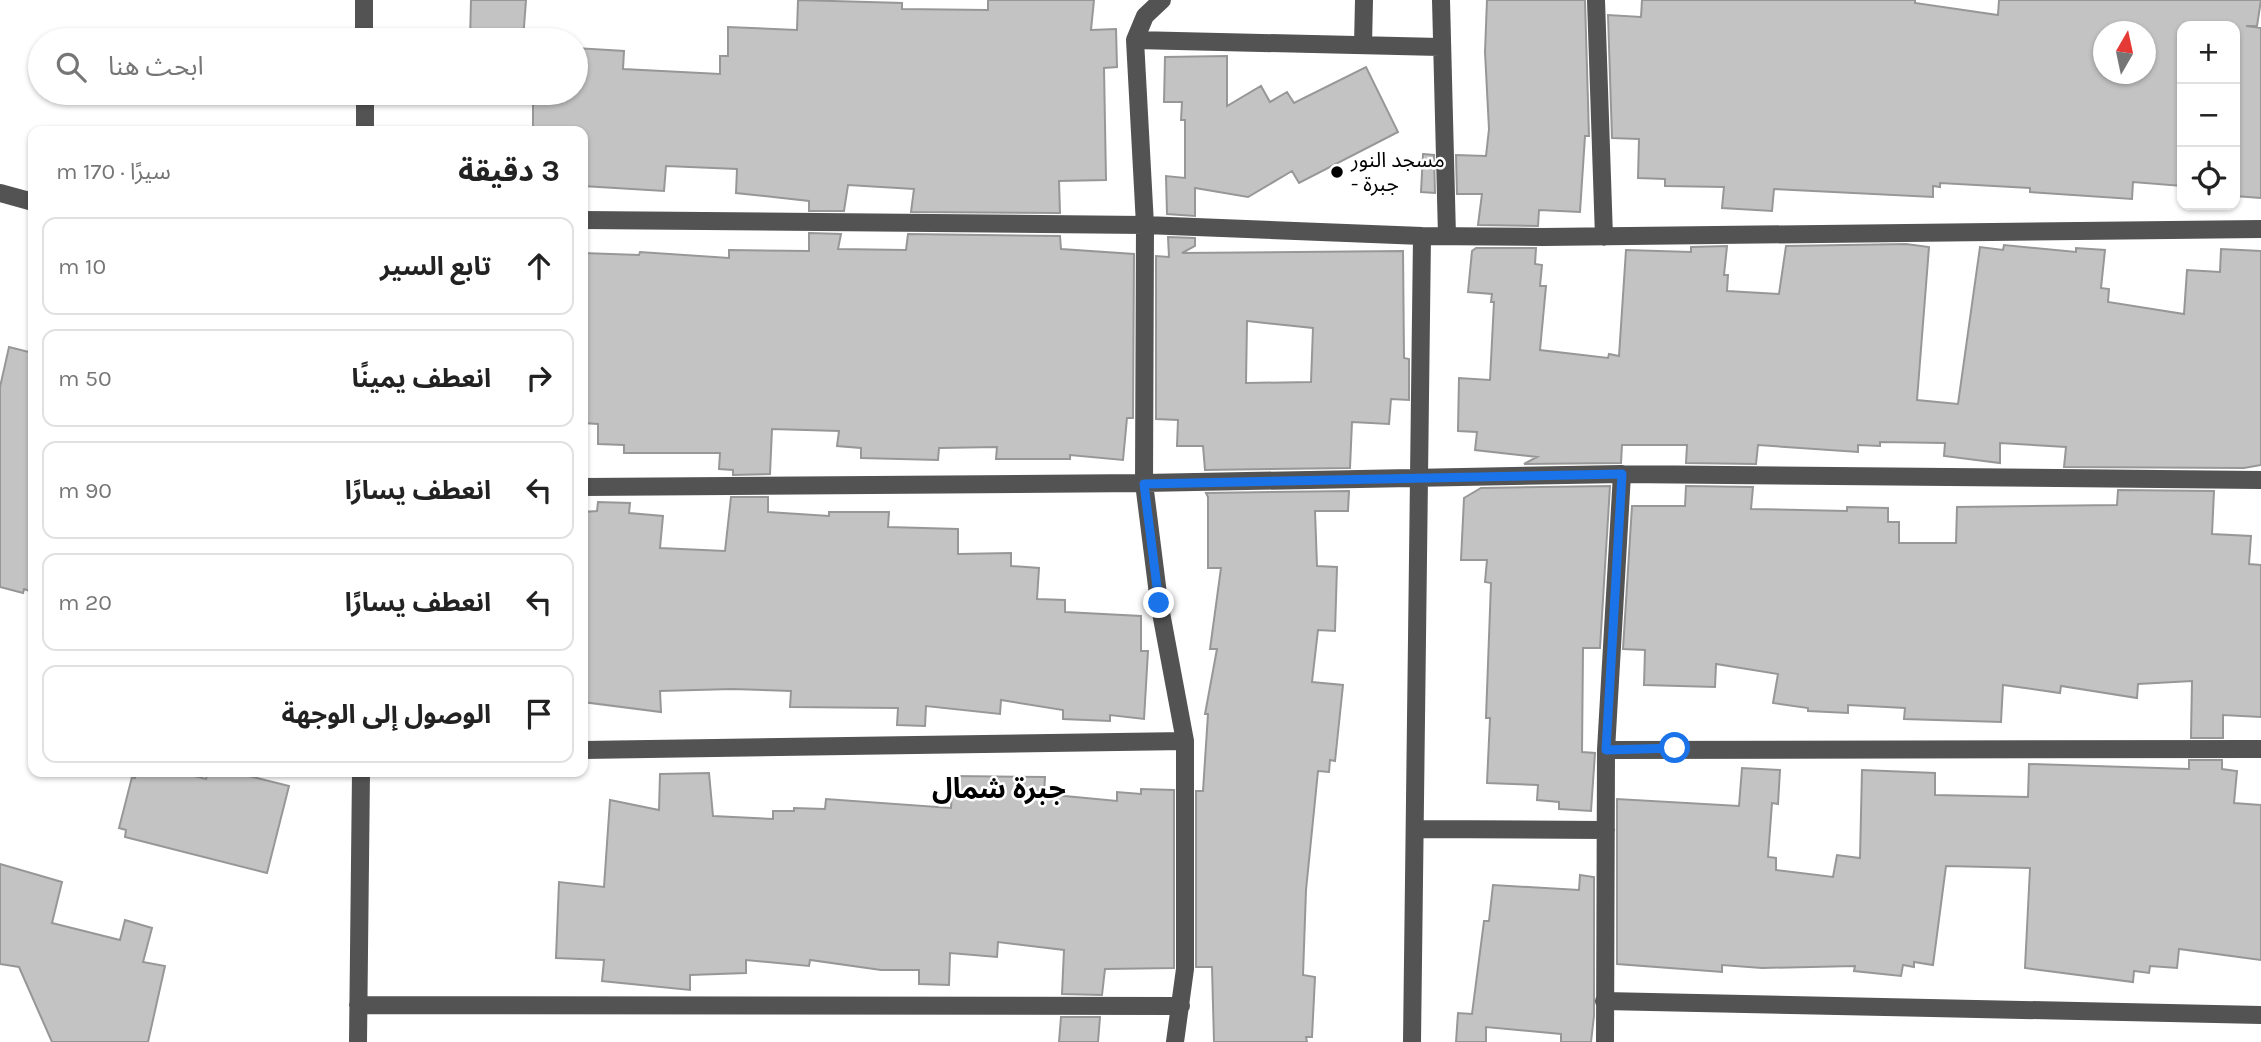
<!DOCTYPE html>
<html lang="ar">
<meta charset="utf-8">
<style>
:root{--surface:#fff;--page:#f6f6f6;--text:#222;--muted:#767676;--line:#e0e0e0}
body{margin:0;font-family:Karla,"Noto Sans Arabic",sans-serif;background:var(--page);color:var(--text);direction:rtl}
.controls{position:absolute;right:21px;top:21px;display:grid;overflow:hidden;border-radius:14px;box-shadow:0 2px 5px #0004}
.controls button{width:63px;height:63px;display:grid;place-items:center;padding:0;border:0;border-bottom:2px solid var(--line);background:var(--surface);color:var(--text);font:35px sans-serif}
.compass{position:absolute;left:2093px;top:21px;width:63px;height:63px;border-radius:50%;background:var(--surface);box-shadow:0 2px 5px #0004;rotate:9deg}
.stop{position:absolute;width:21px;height:21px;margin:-16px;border:5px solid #1a73e8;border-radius:50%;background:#fff}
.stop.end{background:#1a73e8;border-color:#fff;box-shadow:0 2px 7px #0008}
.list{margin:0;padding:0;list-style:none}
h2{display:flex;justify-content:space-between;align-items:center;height:91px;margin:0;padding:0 28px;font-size:30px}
h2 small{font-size:23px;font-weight:400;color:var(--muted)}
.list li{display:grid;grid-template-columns:46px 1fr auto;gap:21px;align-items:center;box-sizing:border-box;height:98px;margin:0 14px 14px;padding:0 14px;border:2px solid var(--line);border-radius:14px}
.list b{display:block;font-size:26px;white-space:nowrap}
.list em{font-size:23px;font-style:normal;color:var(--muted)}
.icon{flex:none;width:38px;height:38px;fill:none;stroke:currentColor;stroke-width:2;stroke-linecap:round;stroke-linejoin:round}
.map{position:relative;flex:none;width:2261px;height:1042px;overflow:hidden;direction:ltr}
.search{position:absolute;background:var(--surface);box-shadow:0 2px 5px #0004;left:28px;top:28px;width:560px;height:77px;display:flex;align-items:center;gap:18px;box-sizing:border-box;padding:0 24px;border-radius:38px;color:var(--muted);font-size:26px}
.panel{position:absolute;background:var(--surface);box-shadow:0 2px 5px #0004;left:28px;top:126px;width:560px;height:651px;border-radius:14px;direction:rtl}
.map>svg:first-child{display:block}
.building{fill:#c3c3c3;stroke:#979797;stroke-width:2;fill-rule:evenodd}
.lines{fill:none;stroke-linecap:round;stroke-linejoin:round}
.minor{stroke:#535353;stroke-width:18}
.route{stroke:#1a73e8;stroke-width:9}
.poi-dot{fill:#000;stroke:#fff;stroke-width:2.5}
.labels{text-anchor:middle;stroke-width:5;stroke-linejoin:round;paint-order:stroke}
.poi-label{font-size:21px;fill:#000;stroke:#fff;text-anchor:start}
.district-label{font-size:28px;font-weight:bold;fill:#000;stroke:#fff}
</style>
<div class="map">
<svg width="2261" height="1042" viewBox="0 0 2261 1042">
<rect width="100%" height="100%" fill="#fff"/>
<!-- building -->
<path class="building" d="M471,0H526L523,40H470Z
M798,0L902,3V9L988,10V0H1094L1091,30L1116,29L1117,67L1104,68L1106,180L1059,181L1060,213L911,212L914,189L848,185L844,211H809V201L736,193L737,169L666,166L664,191L583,186V131H533V93H576V48L624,51L623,69L720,74V56H728V27L797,30Z
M1487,0H1585L1589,136H1585L1580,212L1539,210L1538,226L1478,225L1482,194H1457L1456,155L1486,156L1489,129L1485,52Z
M1642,0H1915V3L1998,15L1999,0H2261L2257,26H2246L2261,28V198L2235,196V26H2182V186L2133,182L2132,199L2030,192V188L1940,183V187L1933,186V197L1774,189L1772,211L1722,208L1724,187L1665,186V179L1638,178L1639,139L1612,138L1608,15L1641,17ZM2104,32H2146V74H2104Z
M1227,56V106L1261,86L1270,102L1287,92L1294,103L1366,67L1398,132L1299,183L1292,171L1248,197L1195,188V216L1167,214L1166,176L1185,178V120H1181L1182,102H1164L1165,57Z
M1423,154L1434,155L1435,193L1421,192Z
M809,233L841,234L838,249L906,250L908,234L1060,236L1061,249L1134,254L1133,418H1127L1123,460L1070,455V459H996L997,447L939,448L938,460L861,458V448L837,446L839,431L772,429L770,474L733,475V470L719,469L720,453H624V445L598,444V424L583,423V253L639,255L640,252L729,258V250L809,251Z
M1168,237L1195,238V246L1182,253L1403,251L1404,358L1409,359V400L1391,399L1389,424L1352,422L1350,468L1205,470L1203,446H1177L1178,420L1156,419V256L1169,257ZM1247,321L1313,328L1311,382L1246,383Z
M1906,244L1929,247L1917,400L1958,404L1980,247L2003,250L2004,245L2076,252V248L2105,250L2101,288L2109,289L2108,302L2184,314L2187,270L2220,272L2221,249L2261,251V465L2244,468L2064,467L2066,447L2000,443V463L1944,456L1945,443L1880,442V446L1858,445V452L1758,445L1756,464L1686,463L1687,445H1622L1621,463L1524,464L1537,457L1475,450L1477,432L1458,431L1459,378L1490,380L1494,302H1491L1492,294L1468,292L1472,251L1476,248H1536L1535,264L1542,265L1540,286H1546L1540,350L1608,358L1609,354L1619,356L1626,250L1691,252V247L1727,246L1724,275H1728L1727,291L1779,294L1786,246Z
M9,347L33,353V592L24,589L23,593L0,587V387Z
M1610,486L1600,648H1583L1582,752L1595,753L1591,811L1559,809V802L1537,800L1538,785L1487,783L1490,718H1486L1491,583L1485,582L1487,560H1461L1464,498L1481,488Z
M1686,486L1753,487L1751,509L1847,511V507L1888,508V522H1899V543H1956L1957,507L2117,505L2118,490L2214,491L2212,534L2251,536L2249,564L2261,565V717L2223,715V738H2191L2192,681L2138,684L2137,698L2061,686L2060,693L2003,685L2001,722L1904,719L1905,708L1848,705V713L1808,711V708L1773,703L1778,674L1716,664L1715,687L1644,685L1645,650L1623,649L1632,506H1685Z
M1349,491L1348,511H1315L1317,566L1337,567L1335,631L1318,630L1312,682L1343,685L1335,761L1330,760L1329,772L1318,771L1306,890L1303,975L1315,977L1312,1037H1306L1307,1042H1214L1212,967H1196V791H1203L1208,714H1205L1217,649H1210L1221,568H1208V497L1206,493Z
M731,497H768V512L829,516V512H889L888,527L958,529V554L1011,553V566L1039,568L1037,599L1065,600V612L1141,616V651H1148L1144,719L1110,715V721L1063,719V710L1001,700L1000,714L926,706L925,726L897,725L898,708L790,707L791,691L732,689L660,691L661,712L583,702V512L597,511L598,502L630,503L629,513L663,516L660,548L725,551Z
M2189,760H2222V769L2237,771L2234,803L2261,805V960L2179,949L2177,968L2150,966L2149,973L2134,971L2133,982L2025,968L2030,868L1946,866L1933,965L1914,962V967L1903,965L1901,976L1854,971L1855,966L1762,968L1722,965V972L1617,964V799L1739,806L1742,768L1780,770L1778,804L1772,803L1768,857L1776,858V870L1833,877L1837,855L1860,858L1862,770L1935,773V795L2028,797L2029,764L2189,769Z
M137,772H179L206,779L208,772H233L289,786L267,873L125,837L126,830L119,828L132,777L135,778Z
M709,773L713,816L773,819V811H794V808L825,809L826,799L951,808L953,776L1045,777L1044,794L1117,801V792L1141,794V789L1174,790V968L1105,969L1102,995L1062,994L1064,950L998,942L997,957L950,953L949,985L919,984V970H881L810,960L809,966L746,960V973L690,975V990L602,981L604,960L556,958L559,882L604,887L610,800L659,810L660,774Z
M0,864L62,882L52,923L120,940L125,920L152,928L143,962L165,966L148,1042H52L19,967L0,964Z
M1580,875L1594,877V1016L1591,1042H1561V1034L1486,1027V1042H1456L1458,1013L1472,1014L1484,921H1489L1493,885L1579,890Z
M1061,1017H1100L1098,1042H1059Z"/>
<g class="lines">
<!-- minor -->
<path class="minor" d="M364,0V40
M1162,0L1145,16L1135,40L1145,225L1144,483L1159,602L1185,741V969L1175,1042
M1441,0L1447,236
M1596,0L1604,237
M1135,40L1440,47
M1363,45L1364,0
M365,93V131
M0,193L33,202
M583,220L1145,225L1422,236L1543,237L2261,229
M583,487L1144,483L1622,474L2261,480
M583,750L1185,741
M1606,750L2261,749
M1416,829L1606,830
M1604,1001L2261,1015
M358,1005L1181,1006
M358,1042L361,772
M1412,1042L1422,236
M1605,1042L1606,750L1622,474"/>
</g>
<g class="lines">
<!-- route -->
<path class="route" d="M1159,603L1144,484L1622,474L1606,750L1675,748"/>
</g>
<!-- markers -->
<circle class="poi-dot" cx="1337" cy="172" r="7"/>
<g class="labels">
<!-- poi labels -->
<g class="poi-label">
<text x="1351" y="167">مسجد النور<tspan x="1351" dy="24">- جبرة</tspan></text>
</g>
<!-- district labels -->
<g class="district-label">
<text x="999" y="798">جبرة شمال</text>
</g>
</g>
</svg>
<div class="controls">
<button>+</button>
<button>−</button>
<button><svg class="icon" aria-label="locate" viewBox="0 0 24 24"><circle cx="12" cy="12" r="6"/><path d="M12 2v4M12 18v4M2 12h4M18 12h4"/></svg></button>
</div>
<svg class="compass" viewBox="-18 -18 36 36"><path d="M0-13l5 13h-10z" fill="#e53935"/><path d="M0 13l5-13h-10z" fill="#767676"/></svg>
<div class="stop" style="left:1675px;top:748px"></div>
<div class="stop end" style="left:1159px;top:603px"></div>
<div class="search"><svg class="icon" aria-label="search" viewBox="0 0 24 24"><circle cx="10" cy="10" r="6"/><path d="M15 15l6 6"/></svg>ابحث هنا</div>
<section class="panel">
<h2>3 دقيقة<small>سيرًا · 170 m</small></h2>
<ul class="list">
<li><svg class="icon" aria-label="ahead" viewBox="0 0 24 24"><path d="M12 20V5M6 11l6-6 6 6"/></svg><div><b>تابع السير</b></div><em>10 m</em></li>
<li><svg class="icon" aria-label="right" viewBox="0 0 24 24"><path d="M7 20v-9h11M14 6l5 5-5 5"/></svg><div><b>انعطف يمينًا</b></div><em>50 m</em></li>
<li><svg class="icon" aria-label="left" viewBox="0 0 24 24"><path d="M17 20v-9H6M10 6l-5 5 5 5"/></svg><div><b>انعطف يسارًا</b></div><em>90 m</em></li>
<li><svg class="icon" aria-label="left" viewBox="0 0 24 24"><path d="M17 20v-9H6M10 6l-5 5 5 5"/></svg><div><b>انعطف يسارًا</b></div><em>20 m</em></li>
<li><svg class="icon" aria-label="arrive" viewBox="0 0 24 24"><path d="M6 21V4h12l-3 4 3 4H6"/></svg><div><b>الوصول إلى الوجهة</b></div></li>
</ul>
</section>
</div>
